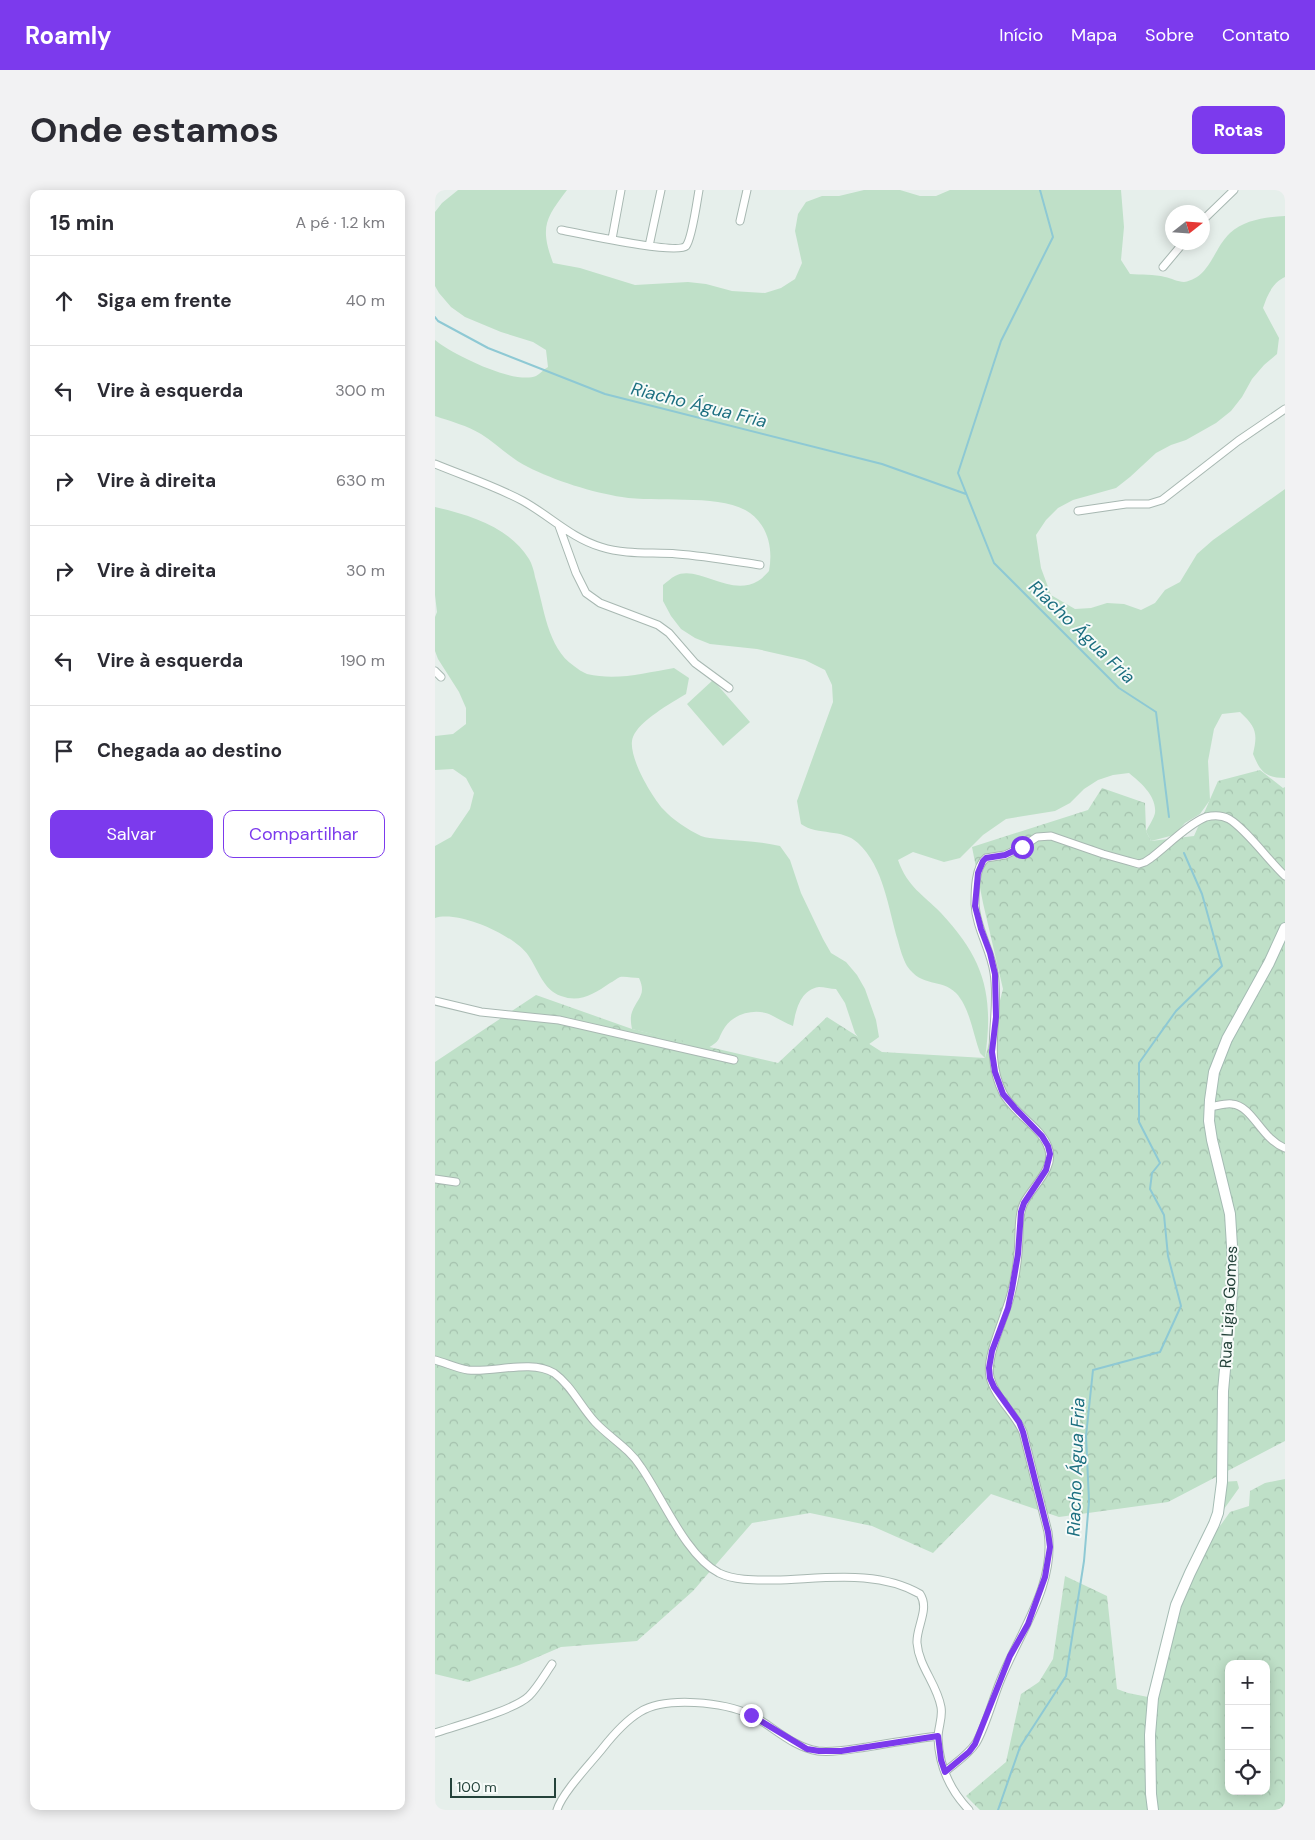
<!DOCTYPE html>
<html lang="pt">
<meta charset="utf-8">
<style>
:root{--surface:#fff;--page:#f2f2f3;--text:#2b2b33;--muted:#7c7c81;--line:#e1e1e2;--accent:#7c3aed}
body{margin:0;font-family:"DM Sans",sans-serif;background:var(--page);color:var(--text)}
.controls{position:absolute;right:15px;bottom:15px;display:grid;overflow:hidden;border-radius:10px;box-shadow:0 2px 12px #0003}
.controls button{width:45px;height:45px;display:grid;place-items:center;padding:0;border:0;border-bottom:1px solid var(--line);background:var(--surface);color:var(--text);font:25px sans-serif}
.compass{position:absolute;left:730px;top:15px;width:45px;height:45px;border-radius:50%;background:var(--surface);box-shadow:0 2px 12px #0003;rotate:73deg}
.scale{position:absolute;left:15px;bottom:12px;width:106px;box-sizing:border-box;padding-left:5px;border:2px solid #24423a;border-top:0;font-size:14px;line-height:18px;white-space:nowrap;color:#24423a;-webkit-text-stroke:4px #f7fbf9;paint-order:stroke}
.stop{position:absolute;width:15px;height:15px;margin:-11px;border:4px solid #7c3aed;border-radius:50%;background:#fff}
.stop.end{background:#7c3aed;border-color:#fff;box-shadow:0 1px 5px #0008}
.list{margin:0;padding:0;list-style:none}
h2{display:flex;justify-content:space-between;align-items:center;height:65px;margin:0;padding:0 20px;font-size:21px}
h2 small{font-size:16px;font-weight:400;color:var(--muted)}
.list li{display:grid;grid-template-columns:32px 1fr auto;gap:15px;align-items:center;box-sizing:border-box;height:90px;padding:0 20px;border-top:1px solid var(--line)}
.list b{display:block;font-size:19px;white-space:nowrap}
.list em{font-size:16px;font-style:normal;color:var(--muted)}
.actions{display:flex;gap:10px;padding:15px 20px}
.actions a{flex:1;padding:11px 0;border:1px solid var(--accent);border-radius:10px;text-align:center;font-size:18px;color:var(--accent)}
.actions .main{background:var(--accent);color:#fff}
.icon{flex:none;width:28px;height:28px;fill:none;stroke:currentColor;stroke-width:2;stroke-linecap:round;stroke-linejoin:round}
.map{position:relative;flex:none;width:850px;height:1620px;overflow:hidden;border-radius:10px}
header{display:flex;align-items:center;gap:30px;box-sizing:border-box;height:70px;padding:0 25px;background:var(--accent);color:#fff}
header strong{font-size:24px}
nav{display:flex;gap:28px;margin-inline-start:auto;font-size:18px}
.intro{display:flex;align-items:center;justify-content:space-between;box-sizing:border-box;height:120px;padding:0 30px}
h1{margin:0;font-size:35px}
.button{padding:12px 22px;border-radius:10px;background:var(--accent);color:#fff;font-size:18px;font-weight:700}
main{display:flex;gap:30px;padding:0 30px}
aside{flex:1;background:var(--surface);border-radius:10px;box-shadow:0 2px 12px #0003}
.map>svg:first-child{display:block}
.green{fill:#bfe0c8}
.forest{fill:url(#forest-crowns);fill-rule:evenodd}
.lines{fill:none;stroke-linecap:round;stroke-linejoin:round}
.stream{stroke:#8ec9d4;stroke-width:2}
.street-casing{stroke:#a8b8b2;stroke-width:9}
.secondary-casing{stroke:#a4bbb3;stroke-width:12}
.street{stroke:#fff;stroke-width:7}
.secondary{stroke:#fff;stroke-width:10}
.route{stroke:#7c3aed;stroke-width:6}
.labels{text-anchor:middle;stroke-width:4;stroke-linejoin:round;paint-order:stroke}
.street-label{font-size:16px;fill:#24423a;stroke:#f7fbf9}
.water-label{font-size:18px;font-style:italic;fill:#1c6f80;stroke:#f7fbf9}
</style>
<header>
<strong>Roamly</strong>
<nav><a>Início</a><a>Mapa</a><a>Sobre</a><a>Contato</a></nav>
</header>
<div class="intro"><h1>Onde estamos</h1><a class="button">Rotas</a></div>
<main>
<aside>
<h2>15 min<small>A pé · 1.2 km</small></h2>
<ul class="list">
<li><svg class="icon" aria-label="ahead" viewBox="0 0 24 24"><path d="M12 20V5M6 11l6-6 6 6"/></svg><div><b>Siga em frente</b></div><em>40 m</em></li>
<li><svg class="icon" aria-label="left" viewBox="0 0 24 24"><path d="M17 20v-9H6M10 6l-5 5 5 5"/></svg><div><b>Vire à esquerda</b></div><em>300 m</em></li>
<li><svg class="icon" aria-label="right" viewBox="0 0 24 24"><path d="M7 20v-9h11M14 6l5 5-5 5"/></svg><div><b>Vire à direita</b></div><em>630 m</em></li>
<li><svg class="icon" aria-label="right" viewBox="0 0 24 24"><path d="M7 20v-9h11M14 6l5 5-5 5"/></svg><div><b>Vire à direita</b></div><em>30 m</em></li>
<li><svg class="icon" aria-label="left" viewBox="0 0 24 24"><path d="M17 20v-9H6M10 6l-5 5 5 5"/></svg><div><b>Vire à esquerda</b></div><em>190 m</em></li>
<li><svg class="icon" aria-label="arrive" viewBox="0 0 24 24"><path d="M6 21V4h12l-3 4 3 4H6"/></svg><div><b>Chegada ao destino</b></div></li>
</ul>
<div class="actions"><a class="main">Salvar</a><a>Compartilhar</a></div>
</aside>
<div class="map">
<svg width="850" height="1620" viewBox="0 0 850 1620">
<defs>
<pattern id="forest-crowns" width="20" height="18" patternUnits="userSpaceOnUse" patternTransform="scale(1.25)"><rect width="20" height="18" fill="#bfe0c8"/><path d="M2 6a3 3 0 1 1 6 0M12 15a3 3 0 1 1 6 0" fill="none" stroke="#a4c1ad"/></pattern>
</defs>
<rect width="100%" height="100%" fill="#e6efeb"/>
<!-- green -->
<path class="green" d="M23,0H132C110,29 105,37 118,73L145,78L200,95L253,92L271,94L297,101L330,103L346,98L360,89L367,73L360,41L363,24L371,12L387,6H404L429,0H465L485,6H501L515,0H686L689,37L686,70L695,84C706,85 719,84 730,87C736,88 743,92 749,92C775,88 778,59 795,43C809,30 832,27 850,26V87C837,93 832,106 828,118L844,148L842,164L829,175L817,189L807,207L796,221L781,233L751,250L736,255L721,263L695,287L681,298L638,310L623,318L611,330L601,345L606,378L616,405L640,419L656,418L672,413L689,414L706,420L720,413L730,400L745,392L762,364L778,350L850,299V588C830,588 825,581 818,564C823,543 821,537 805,522L787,524L779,539L773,571L775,610L765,624L750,633L739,645L716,651L711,641C714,636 719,628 720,623C722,606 705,592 694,583L678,585L663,590L649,599L635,613L620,621L571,629L548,645L525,668L509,672L478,662L463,670C473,698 488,704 506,723C550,770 559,806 550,868L545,863C538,844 535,818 521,803C506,788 487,798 472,776C468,769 465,759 463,751C453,718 449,677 423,653C407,638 383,646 366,634L362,611L398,512L397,495L390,480L370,470L322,459L275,454L260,448L246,439L236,426L228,411V395C232,392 236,388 240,386C263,374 295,408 323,391C327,389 331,384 334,381C338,360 334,337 315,323C287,303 222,313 187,307C159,303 118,290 93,277C76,269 62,254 46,244C33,236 15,231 0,226V150C17,164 79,195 101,186C105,184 109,179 113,177L111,160L98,152L66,142L30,127L16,117L4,103L0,96V22L7,13Z
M0,317C35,325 74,337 94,369C97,374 99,381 100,387C109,416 112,458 139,476C143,479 147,482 152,484C182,491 209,483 239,478L254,488L251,504C236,513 204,531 198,547C191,564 217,607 228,619C238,630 252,639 266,646C271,648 278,648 284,649C305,651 325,651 345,656L355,670L366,703L388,749L396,763L411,772L422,785L430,799L441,830L444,847L430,857L420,843L410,813L401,799C396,799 389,797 384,797C365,800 361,820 358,836C350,833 344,829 336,825C322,818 299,823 290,837C282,849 287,850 273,858L197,839C196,834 195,827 197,822C202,808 212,805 204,788C198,788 190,786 185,787C182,788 178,792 175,793C159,804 145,813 126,806C108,800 103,779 93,765C79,745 23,720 0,728V656L16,647L35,619L39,603L31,588L18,579L0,580V546L18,544L31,534V518L24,502L3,469L0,461V427L2,422L0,405Z
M278,490L315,532L288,556L252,514Z
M802,1291L804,1298L779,1333L787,1292Z"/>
<!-- forest -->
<path class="forest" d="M825,580L848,598L850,597V1251L733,1312L624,1327L556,1304L498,1363L437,1336L375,1323L317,1333L258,1401L202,1451L126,1457L84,1475L33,1492L0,1484V872L101,805L197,839L343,873L392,827L447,862L550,868L568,799L548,713L537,657L653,620L667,598L710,613L711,641L716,651L759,646L783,591Z
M850,1289V1620H545L531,1606L571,1572L586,1504L604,1492L618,1469L630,1386L672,1406L682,1499L693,1503L718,1508L747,1410L775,1350L795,1322L814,1316L815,1301L830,1293ZM794,1474H831V1601H794Z"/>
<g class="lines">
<!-- stream -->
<path class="stream" d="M605,0L618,47L566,151L523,283L559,373L684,498L721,522L734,627
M0,127L3,131L53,158L170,204L447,274L531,304
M563,1620L585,1557L631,1486L649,1371L654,1311L651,1246L658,1180L725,1162L746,1116L733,1066L729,1025L715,999L717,983L725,973L704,932V873L741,821L787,776L767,704L749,663"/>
<defs>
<path id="street" d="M768,30L799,0
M305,31L312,0
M126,40C143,43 242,65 251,56C257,49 262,11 264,0
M177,49L186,0
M214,56L226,0
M728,77L749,52
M0,274C29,286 60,296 88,311C115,326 136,348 166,357C191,365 216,362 242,364C270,366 298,371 325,375
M643,321L691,314H714L727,310L803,251L850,219
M124,336L141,383L151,403L165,413L223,435L234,443L260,473L294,498
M0,481L6,487
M0,811L46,822L124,830L299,870
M774,917C782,916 790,913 797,914C818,916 826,949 850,958
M0,989L21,992
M0,1170C11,1173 21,1178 33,1180C58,1183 96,1169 119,1183C136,1195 146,1217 160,1232C175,1248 194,1258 206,1277C227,1307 251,1366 284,1383C301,1391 322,1390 340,1390C387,1389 442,1379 485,1404C495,1419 481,1437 482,1453C484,1477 502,1494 506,1517C508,1528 503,1537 503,1548C504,1576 515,1600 534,1620
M0,1543C21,1536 80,1520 94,1506C103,1497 110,1484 117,1474
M510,1582C520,1573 533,1565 541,1553C551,1536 558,1508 566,1489C585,1442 621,1394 613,1342L588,1242C580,1223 560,1208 555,1187C550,1166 572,1124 577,1100C580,1088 582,1075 583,1063C585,1047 582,1025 590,1011C599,995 621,977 613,957C606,937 578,923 568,903C548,864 566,824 559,783C556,760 541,738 540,714C540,701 540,677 551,668L570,665L587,657L602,647L616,646L668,664L693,671L704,674L710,672L716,668C732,656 753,634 771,627C779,625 787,625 794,629C811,639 834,671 850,686
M122,1620C127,1603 155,1574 167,1559C178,1545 190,1531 205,1522C231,1506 289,1512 316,1525C338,1536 357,1557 383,1561C399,1563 416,1559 432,1557C456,1553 479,1549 503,1546"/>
<path id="secondary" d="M718,1620L716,1604L715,1545L718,1508L741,1415L755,1383L779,1334L783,1323L787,1292L788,1201L798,1092L797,1056L795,1024L777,950L774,931L775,910L779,882L792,849L834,773L850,738"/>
</defs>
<!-- street casing -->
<use href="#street" class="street-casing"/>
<!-- secondary casing -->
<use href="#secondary" class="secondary-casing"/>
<!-- street -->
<use href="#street" class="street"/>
<!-- secondary -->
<use href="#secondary" class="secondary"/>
</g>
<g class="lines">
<!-- route -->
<path class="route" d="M316,1525L372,1559L384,1561H406L503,1546L506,1570L510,1582L534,1562L540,1554L575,1466L593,1434L610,1387L615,1357L613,1342L588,1242L584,1232L559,1197L555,1188L554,1178L557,1161L573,1118L577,1099L583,1064L586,1022L589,1013L611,980L615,964L613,956L607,946L580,918L568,904L560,882L557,862L561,827L560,784L555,763L546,739L540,716L543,683L548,671L551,668L570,665L587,657"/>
</g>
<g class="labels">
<!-- street labels -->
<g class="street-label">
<text transform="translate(793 1117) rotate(-87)" y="6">Rua Ligia Gomes</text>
</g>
<!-- water labels -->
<g class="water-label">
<text transform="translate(264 215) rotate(14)" y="6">Riacho Água Fria</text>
<text transform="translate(647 442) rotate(44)" y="6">Riacho Água Fria</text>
<text transform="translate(641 1277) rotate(-88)" y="6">Riacho Água Fria</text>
</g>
</g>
</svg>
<div class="controls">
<button>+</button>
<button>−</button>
<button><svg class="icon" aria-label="locate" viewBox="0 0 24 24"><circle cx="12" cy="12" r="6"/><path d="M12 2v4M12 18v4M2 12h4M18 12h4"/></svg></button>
</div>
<svg class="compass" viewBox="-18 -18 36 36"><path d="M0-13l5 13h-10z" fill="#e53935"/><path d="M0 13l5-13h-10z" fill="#7c7c81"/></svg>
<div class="scale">100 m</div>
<div class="stop" style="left:587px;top:657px"></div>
<div class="stop end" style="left:316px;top:1525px"></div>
</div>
</main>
